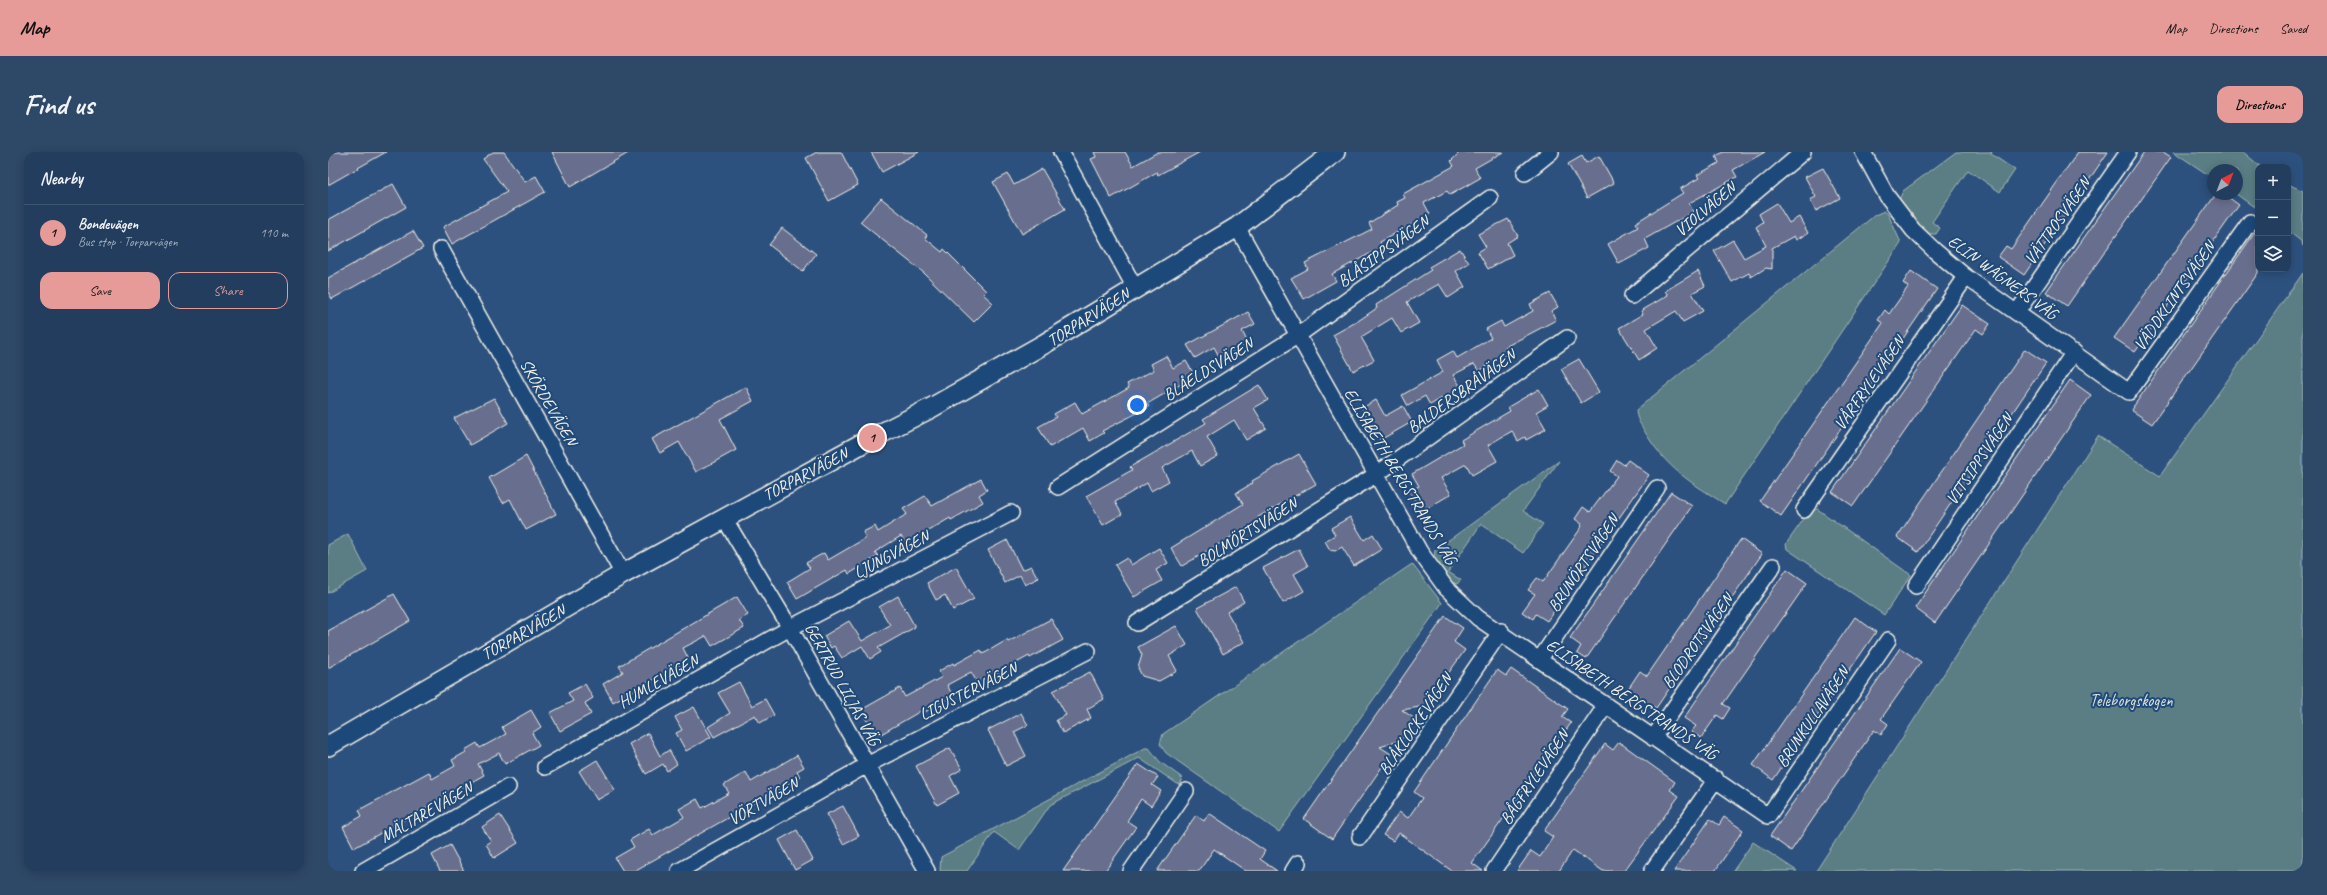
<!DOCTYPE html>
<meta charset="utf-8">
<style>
:root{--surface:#223d5e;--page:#2e4867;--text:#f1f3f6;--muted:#a2aebc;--line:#3f5673;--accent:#e69b98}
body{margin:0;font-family:Caveat,sans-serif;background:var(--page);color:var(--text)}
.controls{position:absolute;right:12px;top:12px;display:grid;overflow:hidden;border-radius:8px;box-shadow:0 2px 10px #0003}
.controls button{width:36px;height:36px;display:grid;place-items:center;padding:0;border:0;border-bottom:1px solid var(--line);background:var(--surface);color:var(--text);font:20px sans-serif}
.compass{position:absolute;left:1879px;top:12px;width:36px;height:36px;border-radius:50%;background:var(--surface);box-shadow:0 2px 10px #0003;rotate:42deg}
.you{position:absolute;left:809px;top:253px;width:14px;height:14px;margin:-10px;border:3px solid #fff;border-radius:50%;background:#1a73e8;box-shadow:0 0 0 6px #1a73e833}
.badge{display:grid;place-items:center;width:26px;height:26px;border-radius:50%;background:var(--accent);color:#111;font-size:13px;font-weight:700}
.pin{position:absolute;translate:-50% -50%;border:2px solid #fff;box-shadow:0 1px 4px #0006}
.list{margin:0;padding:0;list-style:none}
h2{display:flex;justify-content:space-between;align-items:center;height:52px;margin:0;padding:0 16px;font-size:17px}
h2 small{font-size:13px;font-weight:400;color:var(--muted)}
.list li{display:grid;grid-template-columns:26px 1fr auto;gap:12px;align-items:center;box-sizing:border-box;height:56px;padding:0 16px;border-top:1px solid var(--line)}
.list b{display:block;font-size:15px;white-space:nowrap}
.list p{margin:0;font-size:13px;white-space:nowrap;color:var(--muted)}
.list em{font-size:13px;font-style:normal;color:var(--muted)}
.actions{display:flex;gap:8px;padding:12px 16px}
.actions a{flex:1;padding:9px 0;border:1px solid var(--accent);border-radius:12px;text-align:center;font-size:14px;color:var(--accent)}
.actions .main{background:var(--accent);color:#111}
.icon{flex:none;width:22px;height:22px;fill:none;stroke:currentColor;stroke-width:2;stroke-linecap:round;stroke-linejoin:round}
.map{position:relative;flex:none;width:1975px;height:719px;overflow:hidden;border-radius:12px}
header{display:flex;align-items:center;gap:24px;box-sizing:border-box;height:56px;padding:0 20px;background:var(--accent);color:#111}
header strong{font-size:19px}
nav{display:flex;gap:22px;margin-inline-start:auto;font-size:14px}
.intro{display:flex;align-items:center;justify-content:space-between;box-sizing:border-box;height:96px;padding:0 24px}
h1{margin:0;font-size:28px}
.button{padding:10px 18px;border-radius:12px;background:var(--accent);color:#111;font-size:14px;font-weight:700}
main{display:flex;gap:24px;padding:0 24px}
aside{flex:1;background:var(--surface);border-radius:12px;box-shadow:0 2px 10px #0003}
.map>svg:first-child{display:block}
.green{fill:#5a7e84;stroke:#a7b8b6}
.building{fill:#676e8d;stroke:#f4f1e8}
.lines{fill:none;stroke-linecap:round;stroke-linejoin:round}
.minor-casing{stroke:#f4f1e8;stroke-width:18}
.tertiary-casing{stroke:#f4f1e8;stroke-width:22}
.minor{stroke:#1f4a7a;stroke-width:15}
.tertiary{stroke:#1f4a7a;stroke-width:19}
.labels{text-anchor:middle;stroke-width:4;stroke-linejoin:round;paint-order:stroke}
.street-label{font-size:17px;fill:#f4f1e8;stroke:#1f4a7a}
.park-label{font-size:17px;fill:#dde0d9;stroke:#1f4a7a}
</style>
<header>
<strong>Map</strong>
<nav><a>Map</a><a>Directions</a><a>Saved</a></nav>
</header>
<div class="intro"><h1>Find us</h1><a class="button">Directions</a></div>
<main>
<aside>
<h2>Nearby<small></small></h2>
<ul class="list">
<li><span class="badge">1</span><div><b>Bondevägen</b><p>Bus stop · Torparvägen</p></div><em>110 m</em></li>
</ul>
<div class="actions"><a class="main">Save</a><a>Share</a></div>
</aside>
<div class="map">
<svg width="1975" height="719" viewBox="0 0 1975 719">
<rect width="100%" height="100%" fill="#2d517e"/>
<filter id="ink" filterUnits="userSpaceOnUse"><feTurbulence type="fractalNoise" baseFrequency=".025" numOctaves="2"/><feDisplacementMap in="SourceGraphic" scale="8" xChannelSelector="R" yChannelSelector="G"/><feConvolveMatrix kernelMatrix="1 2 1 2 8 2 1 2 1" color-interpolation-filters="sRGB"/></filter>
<g filter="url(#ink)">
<!-- green -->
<path class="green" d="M1628,0H1664L1663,2L1687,18L1672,40L1640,18L1604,70L1612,76L1608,82H1596L1571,48L1575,39Z
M1846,0H1915L1933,15H1930V48L1926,55L1908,42L1909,18H1885V26Z
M1960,32L1975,39V94L1974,90L1960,79Z
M1556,59L1560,62L1573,91L1397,352C1362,330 1339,317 1317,280C1313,273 1308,266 1308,258L1547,63Z
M1975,121V719H1488L1770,284L1832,324Z
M1231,309L1195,359L1215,372L1195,401L1153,372L1120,420L1133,428L1129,432L1123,430L1106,407L1107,398Z
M1485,354L1583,423L1556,463L1459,397L1458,392Z
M20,382L39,419L0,441V393Z
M1084,412L1114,451L951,680L838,601L832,592L835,582Z
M817,596H821L832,610L853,625L854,629L851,633L811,606L722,653L691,698L666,680L639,719H612L613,705Z
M1425,690L1469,719H1405Z"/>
<!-- building -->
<path class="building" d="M0,0H58L0,33Z
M165,0H176L197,30L208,24L217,40L124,92L115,75L179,40L155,7Z
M224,0H302L242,35Z
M489,0H513L530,33L501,49L478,6Z
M543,0H591L554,20Z
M766,0H797L805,14L830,0H872L830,23L829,20L783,46L763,7L768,5Z
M1132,0H1175L1147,16L1152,26L1122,43L1119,39L1096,51L1102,62L1052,90L1054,95L1004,122L1008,129L976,147L963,126L980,117L977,111L1044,77L1041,71L1070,53L1069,50L1077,46L1075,42L1126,14L1123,9Z
M1396,0H1437L1405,18L1409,25L1361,51L1365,60L1317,87L1321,96L1291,112L1280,92L1310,75L1307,71L1355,41L1352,37L1371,26L1369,23L1391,11L1388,4Z
M1750,0H1780L1696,123L1670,105L1678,94L1683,97Z
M1816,0H1835L1843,5L1739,154L1718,140Z
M1254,4L1258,11L1271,4L1286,31L1259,46L1240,12Z
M1495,16L1512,46L1488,59L1482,48L1488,45L1477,25Z
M714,17L737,57L694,82L665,30L680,22L686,33Z
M65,32L78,55L0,99V68Z
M1888,42H1896L1911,53L1807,200L1786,186Z
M553,46L599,83L597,86L614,100L616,97L658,139L655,142L665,151L646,170L596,121L532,70Z
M1449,51L1461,71L1471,65L1480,81L1468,88L1466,84L1444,96V117L1438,116L1423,125L1421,121L1404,130L1386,99L1405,88L1416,106L1438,94L1428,75L1435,70L1431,62Z
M1180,67L1190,84L1179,91L1185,103L1160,117L1150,100L1158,95L1150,82Z
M454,76L488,102L475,119L441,93Z
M1930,76V121L1824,272L1803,258Z
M85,79L95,96L4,147L0,140V126Z
M1132,97L1141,111L1128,119L1137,135L1120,146L1111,132L1079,150L1091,171L1073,181L1064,166L1033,185L1046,208L1025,219L1005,183L1030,169L1049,156L1048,153L1103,118L1101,115Z
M1370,119L1377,134L1364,141L1375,159L1355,170L1348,159L1318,177L1329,196L1311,208L1291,176L1315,162L1313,159L1340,143L1337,139Z
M1583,119L1609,137L1453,364L1432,349L1555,171L1550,168L1557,158L1561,162L1580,135L1575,131Z
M1222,141L1230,155L1223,159L1228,168L1177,195L1181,201L1151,219L1146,212L1125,223L1133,235L1102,253L1097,244L1080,254L1074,243L1115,220L1109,208L1125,199L1129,206L1163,186L1158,177L1173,169L1176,175L1205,159L1202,152Z
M1634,153L1662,172L1655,182L1648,177L1525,354L1504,340Z
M920,160L927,172L914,179L920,191L892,206L886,195L867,206L859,193Z
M1697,197L1718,211L1590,400L1569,385Z
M838,204L845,216L858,209L867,224L819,252L821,255L774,279L776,281L762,289L755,276L722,295L710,275L728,265L726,262L747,250L754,262L801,236L799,232L826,218L823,212Z
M1251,207L1271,240L1253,251L1233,217Z
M1742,228L1763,243L1607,471L1587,456Z
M931,233L940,248L926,256L938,276L918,288L906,268L879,285L890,304L872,314L864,299L834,316L841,329L823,339L819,331L787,350L794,362L775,373L758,344L804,318L802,315L878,271L875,267Z
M418,235L425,249L392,267L408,298L368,320L351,290L332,301L324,287Z
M1211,237L1220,253L1208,260L1218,277L1198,288L1197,285L1190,289L1184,279L1160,293L1169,309L1144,323L1138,312L1113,326L1123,342L1093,360L1081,339L1091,334L1084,322L1135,292L1133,288L1182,259L1180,255Z
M166,246L180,271L142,293L126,266Z
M1048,248L1057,264L1075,254L1084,270L1052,288L1034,256Z
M971,302L988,332L930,365L932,368L854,414L843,396L915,352L908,341L925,331L924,329Z
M198,304L228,362L198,378L182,347L175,351L161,326Z
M1289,308L1296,313L1300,308L1321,323L1219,469L1208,462L1205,467L1194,460L1207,442L1200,438L1209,426L1215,430L1253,376L1254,372L1247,367L1255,355L1262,360L1289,324L1282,319Z
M653,327L659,338L651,343L655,350L623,368L622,366L578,392L573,384L547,400L550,404L521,422L519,418L469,447L459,430L482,416L478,411L496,401L500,408L538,386L535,380L547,374L550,380L579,362L575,357L597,344L604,354Z
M1343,340L1364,354L1258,507L1249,501L1253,494L1242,486Z
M1022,365L1036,388L1045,382L1054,397L1026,414L1014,395L1007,399L1002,398L997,389L1007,383L1003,376Z
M1413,387L1434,402L1328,556L1300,537L1312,519L1319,524Z
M679,388L694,418L703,414L710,426L697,433L692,423L677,431L660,398Z
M831,396L840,411L828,418L834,429L806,445L787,413L799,406L803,413Z
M971,397L980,414L966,422L976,439L955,451L935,416Z
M628,415L646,447L625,458L617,443L608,448L599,431Z
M1459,417L1479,431L1395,552L1402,556L1395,567L1389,563L1373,586L1363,580L1368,574L1356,566Z
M908,435L916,450L899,460L916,490L895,502L869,456Z
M66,442L82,469L0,516V479Z
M570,444L587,475L550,496L553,500L542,507L534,494L514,506L506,494L503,496L496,484L521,469L534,489L562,473L551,455Z
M409,445L420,463L411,468L416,476L384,494L378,484L355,496L361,508L285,550L275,532L295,520L291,514Z
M1117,464L1135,476L1126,490L1137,498L1097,554L1074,558L1087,567L1073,588L1052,595L1063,602L1004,687L976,667Z
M1527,465L1548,480L1445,628L1425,613Z
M723,467L735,488L702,506L701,504L650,532L643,520L619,533L625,544L597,560L596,557L548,585L533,558L572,536L577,545L614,525L611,519L625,511L626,513L653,498L655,502L679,488L680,490Z
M848,474L859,493L841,504L849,519L831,529L814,524L810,516L814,503L810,495Z
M1572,496L1593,510L1553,567L1560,572L1553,583L1546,578L1463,699L1442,684Z
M1183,517L1240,557L1234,565L1243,571L1144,711L1155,719H1124L1071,681L1065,689L1055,683L1071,660L1080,666L1094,646L1086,640L1169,518L1178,524Z
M762,520L776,547L759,557L763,566L735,581L728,568L738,563L725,539Z
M411,530L424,554L437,547L446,563L432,571L427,563L386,585L380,575L402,561L390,541Z
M257,532L265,546L257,551L263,562L232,579L222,561L245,549L240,541Z
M366,555L383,585L358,599L348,581L354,578L347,565Z
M203,558L213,575L204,581L211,593L177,612L171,601L150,612L156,623L26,696L15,675L34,664L31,658L101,620L104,627L127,614L124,608L138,600L137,598L149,591L152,596L178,582L174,575Z
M693,561L700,573L686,580L698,604L678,614L660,578Z
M320,581L332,604L341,598L349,612L339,619L335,612L318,622L301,592Z
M1291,590L1347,630L1342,638L1351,644L1296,719H1275L1245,698L1231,719H1189L1203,699L1212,705L1225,685L1216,679L1277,592L1285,598Z
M622,596L634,617L622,624L631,641L609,653L588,614Z
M469,603L476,615L469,619L472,625L306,719H295L287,706L306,695L302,688L321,677L325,683L356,665L351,657L369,647L374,656L401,641L396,633L418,620L423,630Z
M269,608L287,638L269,648L251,619Z
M810,612L830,625L824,633L833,639L823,654L813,647L799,669L808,675L777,719H735Z
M515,654L531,684L515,692L499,662Z
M881,661L937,699L932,707L949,719H918L886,697L871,719H829L868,663L876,669Z
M172,663L190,691L166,706L158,692L163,689L154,675Z
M1396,665L1415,678L1387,719H1346L1382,667L1391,673Z
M469,678L485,708L467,718L451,688Z
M122,693L136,719H112L104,703Z"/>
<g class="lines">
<defs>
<path id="minor" d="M733,0L807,136
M1535,0L1559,44L1585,78L1607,99L1638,125L1801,240L1922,70
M1197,21L1223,0
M909,75L1092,400L1118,436L1150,466L1440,664L1560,488
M113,97L295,422
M1304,144L1475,0
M1689,160L1800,0
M730,335L969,184L1162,46
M1476,358L1638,125
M396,366L462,476L599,719
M1588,434L1746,200
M809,471L1049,322L1239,186
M1212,507L1329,336
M1325,586L1445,414
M217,615L462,476L683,361
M1032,685L1173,479
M35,719L180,635
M351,719L539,613L760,499
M803,719L858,639
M965,719L970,711
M1166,719L1278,553
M1324,719L1388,627"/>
<path id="tertiary" d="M0,594L295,422L544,286L603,256L716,192L909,75L1007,0"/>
</defs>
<!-- minor casing -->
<use href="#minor" class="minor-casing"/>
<!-- tertiary casing -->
<use href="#tertiary" class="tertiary-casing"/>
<!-- minor -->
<use href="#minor" class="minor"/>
<!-- tertiary -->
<use href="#tertiary" class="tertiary"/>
</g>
</g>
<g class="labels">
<!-- street labels -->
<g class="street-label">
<text transform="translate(1377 57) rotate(-40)" y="6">VIOLVÄGEN</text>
<text transform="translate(1729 69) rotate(-55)" y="6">VÄTTROSVÄGEN</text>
<text transform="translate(1055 99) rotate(-36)" y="6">BLÅSIPPSVÄGEN</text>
<text transform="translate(1675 125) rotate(36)" y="6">ELIN WÄGNERS VÄG</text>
<text transform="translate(1846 144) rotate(-55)" y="6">VÄDDKLINTSVÄGEN</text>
<text transform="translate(760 165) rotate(-32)" y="6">TORPARVÄGEN</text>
<text transform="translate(880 217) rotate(-32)" y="6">BLÅELDSVÄGEN</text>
<text transform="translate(1541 231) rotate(-55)" y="6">VÅRFRYLEVÄGEN</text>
<text transform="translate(1133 239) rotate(-36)" y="6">BALDERSBRÅVÄGEN</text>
<text transform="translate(221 250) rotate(60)" y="6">SKÖRDEVÄGEN</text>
<text transform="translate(1651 307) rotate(-56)" y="6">VITSIPPSVÄGEN</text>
<text transform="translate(477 322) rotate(-28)" y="6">TORPARVÄGEN</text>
<text transform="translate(1073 324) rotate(59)" y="6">ELISABETH BERGSTRANDS VÄG</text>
<text transform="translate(919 380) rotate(-32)" y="6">BOLMÖRTSVÄGEN</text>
<text transform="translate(563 402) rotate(-28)" y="6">LJUNGVÄGEN</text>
<text transform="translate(1255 411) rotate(-56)" y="6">BRUNÖRTSVÄGEN</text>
<text transform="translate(195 480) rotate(-30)" y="6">TORPARVÄGEN</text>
<text transform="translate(1369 489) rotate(-55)" y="6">BLODROTSVÄGEN</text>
<text transform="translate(330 529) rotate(-30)" y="6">HUMLEVÄGEN</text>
<text transform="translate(515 532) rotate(61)" y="6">GERTRUD LILJAS VÄG</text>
<text transform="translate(640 539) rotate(-27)" y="6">LIGUSTERVÄGEN</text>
<text transform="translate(1304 547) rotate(34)" y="6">ELISABETH BERGSTRANDS VÄG</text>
<text transform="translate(1484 565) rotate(-56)" y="6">BRUNKULLAVÄGEN</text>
<text transform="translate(1087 572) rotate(-56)" y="6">BLÅKLOCKEVÄGEN</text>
<text transform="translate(1206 625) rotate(-56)" y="6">BÅGFRYLEVÄGEN</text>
<text transform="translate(435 649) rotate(-30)" y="6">VÖRTVÄGEN</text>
<text transform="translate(98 660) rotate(-30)" y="6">MÄLTAREVÄGEN</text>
</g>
<!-- park labels -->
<g class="park-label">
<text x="1803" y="554">Teleborgskogen</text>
</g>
</g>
</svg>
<div class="controls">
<button>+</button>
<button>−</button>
<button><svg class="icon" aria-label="layers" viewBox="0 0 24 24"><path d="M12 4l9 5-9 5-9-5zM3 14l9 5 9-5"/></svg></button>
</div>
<svg class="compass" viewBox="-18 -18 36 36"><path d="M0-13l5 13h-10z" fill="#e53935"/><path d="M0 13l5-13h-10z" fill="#a2aebc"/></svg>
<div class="you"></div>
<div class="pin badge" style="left:544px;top:286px">1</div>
</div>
</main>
